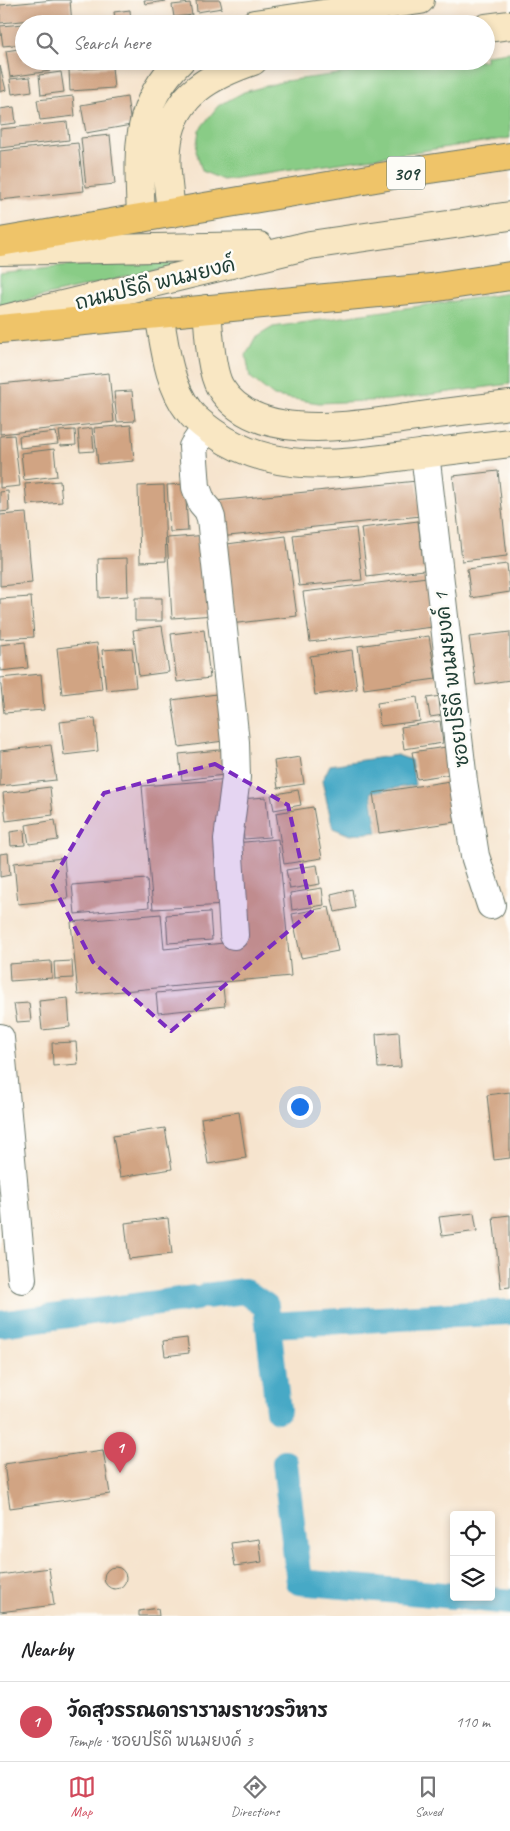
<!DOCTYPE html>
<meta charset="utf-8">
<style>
:root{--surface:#fff;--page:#f2f2f2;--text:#202124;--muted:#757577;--line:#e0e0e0;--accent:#d1495b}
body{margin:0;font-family:Caveat,"Playpen Sans Thai",sans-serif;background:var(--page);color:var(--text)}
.controls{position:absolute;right:15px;bottom:15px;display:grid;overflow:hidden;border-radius:5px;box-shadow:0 2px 8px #0003}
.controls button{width:45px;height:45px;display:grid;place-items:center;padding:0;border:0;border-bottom:1px solid var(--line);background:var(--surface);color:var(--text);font:25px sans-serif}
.you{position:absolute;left:299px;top:1106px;width:18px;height:18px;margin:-12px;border:4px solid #fff;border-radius:50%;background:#1a73e8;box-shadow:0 0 0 8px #1a73e833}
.badge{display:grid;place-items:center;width:32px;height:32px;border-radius:50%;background:var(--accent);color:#fff;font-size:16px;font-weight:700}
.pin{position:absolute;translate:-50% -41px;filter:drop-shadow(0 1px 2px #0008)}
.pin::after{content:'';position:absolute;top:26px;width:18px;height:15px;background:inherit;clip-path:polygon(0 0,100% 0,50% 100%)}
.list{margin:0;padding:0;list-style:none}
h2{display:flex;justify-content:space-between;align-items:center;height:65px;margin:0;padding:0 20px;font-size:21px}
h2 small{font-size:16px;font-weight:400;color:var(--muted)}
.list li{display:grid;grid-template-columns:32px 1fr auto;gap:15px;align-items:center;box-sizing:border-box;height:80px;padding:0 20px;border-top:1px solid var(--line)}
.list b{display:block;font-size:19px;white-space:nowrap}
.list p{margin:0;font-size:16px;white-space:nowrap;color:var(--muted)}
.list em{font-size:16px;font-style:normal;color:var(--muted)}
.icon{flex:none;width:28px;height:28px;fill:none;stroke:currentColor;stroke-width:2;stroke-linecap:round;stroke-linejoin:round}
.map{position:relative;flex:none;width:510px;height:1616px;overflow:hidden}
.search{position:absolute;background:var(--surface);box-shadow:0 2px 8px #0003;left:15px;right:15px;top:15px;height:55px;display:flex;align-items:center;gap:12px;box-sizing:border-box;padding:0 18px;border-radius:28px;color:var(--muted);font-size:19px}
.sheet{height:145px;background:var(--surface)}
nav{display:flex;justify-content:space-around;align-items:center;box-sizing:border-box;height:70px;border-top:1px solid var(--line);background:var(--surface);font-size:14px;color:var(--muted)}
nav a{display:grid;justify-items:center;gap:2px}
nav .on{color:var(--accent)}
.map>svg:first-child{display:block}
.green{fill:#89cc86;stroke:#54845d}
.water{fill:#46a9c6;stroke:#32737d}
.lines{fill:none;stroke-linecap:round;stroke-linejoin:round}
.canal{stroke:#46a9c6;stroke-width:26}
.building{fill:#d1a483}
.street-casing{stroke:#6a776a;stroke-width:30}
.secondary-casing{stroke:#6a776a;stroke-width:30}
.primary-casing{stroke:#6a776a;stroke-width:30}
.street{stroke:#fff;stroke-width:28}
.secondary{stroke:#f9e7c3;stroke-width:28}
.primary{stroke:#efc469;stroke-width:28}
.marked{fill:#7b2cbf;fill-opacity:0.2;stroke:#7b2cbf;stroke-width:4;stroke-dasharray:10 6;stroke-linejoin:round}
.labels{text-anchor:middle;stroke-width:5;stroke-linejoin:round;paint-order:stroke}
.shield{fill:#fdfcf7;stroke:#62766e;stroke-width:1}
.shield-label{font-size:19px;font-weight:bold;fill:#1f3d34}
.street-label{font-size:20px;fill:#1f3d34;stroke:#fdfcf7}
</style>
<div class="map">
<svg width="510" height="1616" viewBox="0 0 510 1616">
<rect width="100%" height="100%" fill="#fdfcf7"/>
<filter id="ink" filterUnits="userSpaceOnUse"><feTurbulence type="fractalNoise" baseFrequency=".02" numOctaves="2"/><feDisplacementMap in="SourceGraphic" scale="10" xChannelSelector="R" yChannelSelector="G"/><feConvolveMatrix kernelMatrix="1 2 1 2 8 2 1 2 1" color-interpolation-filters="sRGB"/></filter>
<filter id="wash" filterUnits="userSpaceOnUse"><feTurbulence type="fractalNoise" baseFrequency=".0096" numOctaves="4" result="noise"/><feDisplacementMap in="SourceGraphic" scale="20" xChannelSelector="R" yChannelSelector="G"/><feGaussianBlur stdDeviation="1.12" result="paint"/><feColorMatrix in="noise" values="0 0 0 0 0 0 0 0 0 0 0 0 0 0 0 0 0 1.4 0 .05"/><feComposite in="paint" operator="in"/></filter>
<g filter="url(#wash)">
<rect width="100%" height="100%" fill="#f6e4ce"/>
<!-- green -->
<path class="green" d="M510,52V138L223,180L202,171L196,151L199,130L218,106L244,92L285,81L438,61H486V55Z
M173,263L174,266L0,306V274L66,266Z
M510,293V384L389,400L319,403L274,396L250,377L246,355L255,338L273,327Z"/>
<!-- water -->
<path class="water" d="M397,755L411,760L415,785L371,792L377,832L350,835L333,828L322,781L330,765Z"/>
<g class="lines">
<!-- canal -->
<path class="canal" d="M206,1296L244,1291L266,1306L278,1410
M0,1324L195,1298
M269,1325L510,1312
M285,1463L299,1582L454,1596
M463,1597L510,1602"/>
</g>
<g id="blocks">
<!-- building -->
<path class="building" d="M54,0H70L72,24H44V19L0,23V5Z
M144,0H166V1L145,4Z
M196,0H220L222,8L197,12Z
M190,3L192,15L174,17L172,5Z
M130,10L131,24H116L114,12Z
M24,24V44L3,46L0,26Z
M24,48V61H49L50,71L10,77L6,51Z
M58,61H106V63L58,66Z
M0,66L6,90L0,92Z
M112,67L114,88L70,91L69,70Z
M61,72L64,92L41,95L39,75Z
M30,77L32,91L12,94L10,79Z
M73,96L75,116L40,120L37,100Z
M127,97L131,125L86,133L81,105Z
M14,107L16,123L0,125V109Z
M67,122L69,140L0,148V129Z
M110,135L115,184L86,187L81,138Z
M78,143L84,191L0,200V151Z
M109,373L114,422L0,434V384Z
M132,391L135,421L117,422L114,392Z
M131,425L134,461L98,464L94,428Z
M92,428L94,451L80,452L78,430Z
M75,430L76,445L61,446L59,431Z
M56,432L58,444L20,448L19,436Z
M14,435L20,486L0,488V436Z
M54,449L57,476L24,480L21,453Z
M498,471L507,556L462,561L453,476Z
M60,481L62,502L27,505L25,484Z
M417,481L421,516L219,537L215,501Z
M185,484L188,531L170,532L167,485Z
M164,485L166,561L140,562L138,486Z
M8,491L9,511L0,512V492Z
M26,513L32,583L0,586V515Z
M418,521L424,570L367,577L361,528Z
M356,528L362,580L299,586L293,535Z
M209,535L215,615L172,618L167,538Z
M286,536L297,616L230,624L220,545Z
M127,558L128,596L99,598L98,559Z
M507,564L510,592L471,598L467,569Z
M427,577L433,627L310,642L303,592Z
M31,597L34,637L0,639V599Z
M135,598H162V621H135Z
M162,626L169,672L139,676L133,630Z
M204,630L210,678L177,682L171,634Z
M510,632V680L476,685L469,637Z
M429,636L436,679L364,689L358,646Z
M25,642L28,668L0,671V645Z
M97,643L102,689L62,694L57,648Z
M132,648L136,687L106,690L102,650Z
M352,650L357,689L315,695L310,656Z
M41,674L44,710L4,713L0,678Z
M224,693L231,740L179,747L172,700Z
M441,696L444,715L430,717L427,698Z
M417,697L420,721L380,726L377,703Z
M95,718L98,751L64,755L60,722Z
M440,721L443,743L404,749L401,727Z
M51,745L56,780L0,786V751Z
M446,747L451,774L417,779L412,752Z
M229,749L232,774L182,780L179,754Z
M300,757L304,784L278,788L274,761Z
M231,779L226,905L153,909L142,786Z
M450,781L455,822L379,833L373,793Z
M50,787L53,815L6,821L3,793Z
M298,790L301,805L274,810L271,795Z
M266,797L270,837L244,839L240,799Z
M313,807L322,858L284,864L276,813Z
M55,820L58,840L29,844L26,825Z
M24,830L25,845L11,846L10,832Z
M278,839L291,976L78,995L71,922L161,914L164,949L244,941L234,843Z
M8,853L10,875L0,877V854Z
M64,858L68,899L18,904L14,863Z
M317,865L320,884L290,889L286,870Z
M147,879L149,907L75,914L72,885Z
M322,888L324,905L292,910L290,893Z
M352,889L355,908L335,912L331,894Z
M329,907L338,951L301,958L292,914Z
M210,912L212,940L168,943L166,915Z
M51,961L52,978L10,981L9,964Z
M72,961L73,978L55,979L54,962Z
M223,987L225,1006L158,1013L156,993Z
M68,998L70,1027L42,1030L39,1001Z
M29,1003L31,1021L17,1022L14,1004Z
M399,1032L401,1067L378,1068L376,1034Z
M76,1042L78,1064L53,1066L52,1043Z
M510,1092V1158L494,1160L487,1095Z
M239,1112L246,1158L208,1164L201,1118Z
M165,1128L172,1169L120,1177L113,1136Z
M474,1213L477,1231L442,1236L439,1217Z
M510,1215V1287L501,1288L493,1217Z
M168,1218L172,1254L129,1259L125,1223Z
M187,1338L189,1353L165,1356L163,1341Z
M103,1450L110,1494L10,1508L4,1464Z
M259,1539L262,1562L235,1566L231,1543Z
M104 1578a11 11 0 1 1 22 0a11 11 0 1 1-22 0Z
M49,1568L54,1605L0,1612V1575Z
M158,1608L159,1616H139V1611Z"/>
</g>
</g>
<g filter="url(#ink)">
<use href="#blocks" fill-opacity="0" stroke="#6a776a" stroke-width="1"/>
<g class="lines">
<defs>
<path id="street" d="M206,428L193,447L196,487L202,503L208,510L211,518L235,742L236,777L228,840L234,935
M425,453L463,781L475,856L491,905
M0,1038L22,1279"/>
<path id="secondary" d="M254,24L420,0
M486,28L510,25
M171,213C169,189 164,163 168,140C175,94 212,75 253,61
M141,218C139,156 132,108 180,61
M0,251L259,246
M207,309C209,330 210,370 220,387C255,445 354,425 408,418C442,413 476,409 510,405
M159,314C165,346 168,384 189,411C195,420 206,427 214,433C274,476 344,464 412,455C445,451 477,447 510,443
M0,320L310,245L510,216"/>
<path id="primary" d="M0,242L416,171L510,157
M0,329L431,288L510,276"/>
</defs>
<!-- street casing -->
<use href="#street" class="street-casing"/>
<!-- secondary casing -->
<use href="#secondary" class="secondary-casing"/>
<!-- primary casing -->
<use href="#primary" class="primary-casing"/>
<!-- street -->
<use href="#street" class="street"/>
<!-- secondary -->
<use href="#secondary" class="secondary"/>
<!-- primary -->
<use href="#primary" class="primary"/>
</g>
</g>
<!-- marked area -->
<path class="marked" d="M215,764L288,805L312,911L171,1031L93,962L51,882L104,793Z"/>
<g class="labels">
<!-- shield labels -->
<rect class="shield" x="387" y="156.5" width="38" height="33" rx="4"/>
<g class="shield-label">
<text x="406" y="180">309</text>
</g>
<!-- street labels -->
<g class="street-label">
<text transform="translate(155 283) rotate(-14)" y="7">ถนนปรีดี พนมยงค์</text>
<text transform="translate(451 680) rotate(-97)" y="7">ซอยปรีดี พนมยงค์ 1</text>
</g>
</g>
</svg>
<div class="controls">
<button><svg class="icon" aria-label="locate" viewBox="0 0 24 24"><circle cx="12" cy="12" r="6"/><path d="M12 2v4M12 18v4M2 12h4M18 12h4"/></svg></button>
<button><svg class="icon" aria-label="layers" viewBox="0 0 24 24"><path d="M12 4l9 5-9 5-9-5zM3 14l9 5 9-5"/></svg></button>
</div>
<div class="you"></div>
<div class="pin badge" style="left:120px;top:1473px">1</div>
<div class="search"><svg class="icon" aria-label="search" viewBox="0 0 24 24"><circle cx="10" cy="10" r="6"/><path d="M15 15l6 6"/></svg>Search here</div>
</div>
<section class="sheet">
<h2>Nearby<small></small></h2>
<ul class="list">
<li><span class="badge">1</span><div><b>วัดสุวรรณดารารามราชวรวิหาร</b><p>Temple · ซอยปรีดี พนมยงค์ 3</p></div><em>110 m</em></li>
</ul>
</section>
<nav>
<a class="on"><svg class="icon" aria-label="map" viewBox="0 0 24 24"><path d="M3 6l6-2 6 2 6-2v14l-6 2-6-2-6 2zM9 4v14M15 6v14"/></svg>Map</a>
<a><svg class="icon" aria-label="directions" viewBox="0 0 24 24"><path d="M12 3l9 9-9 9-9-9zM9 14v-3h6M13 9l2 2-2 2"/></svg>Directions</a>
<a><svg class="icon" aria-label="saved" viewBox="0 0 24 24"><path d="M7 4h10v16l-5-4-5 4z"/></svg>Saved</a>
</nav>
